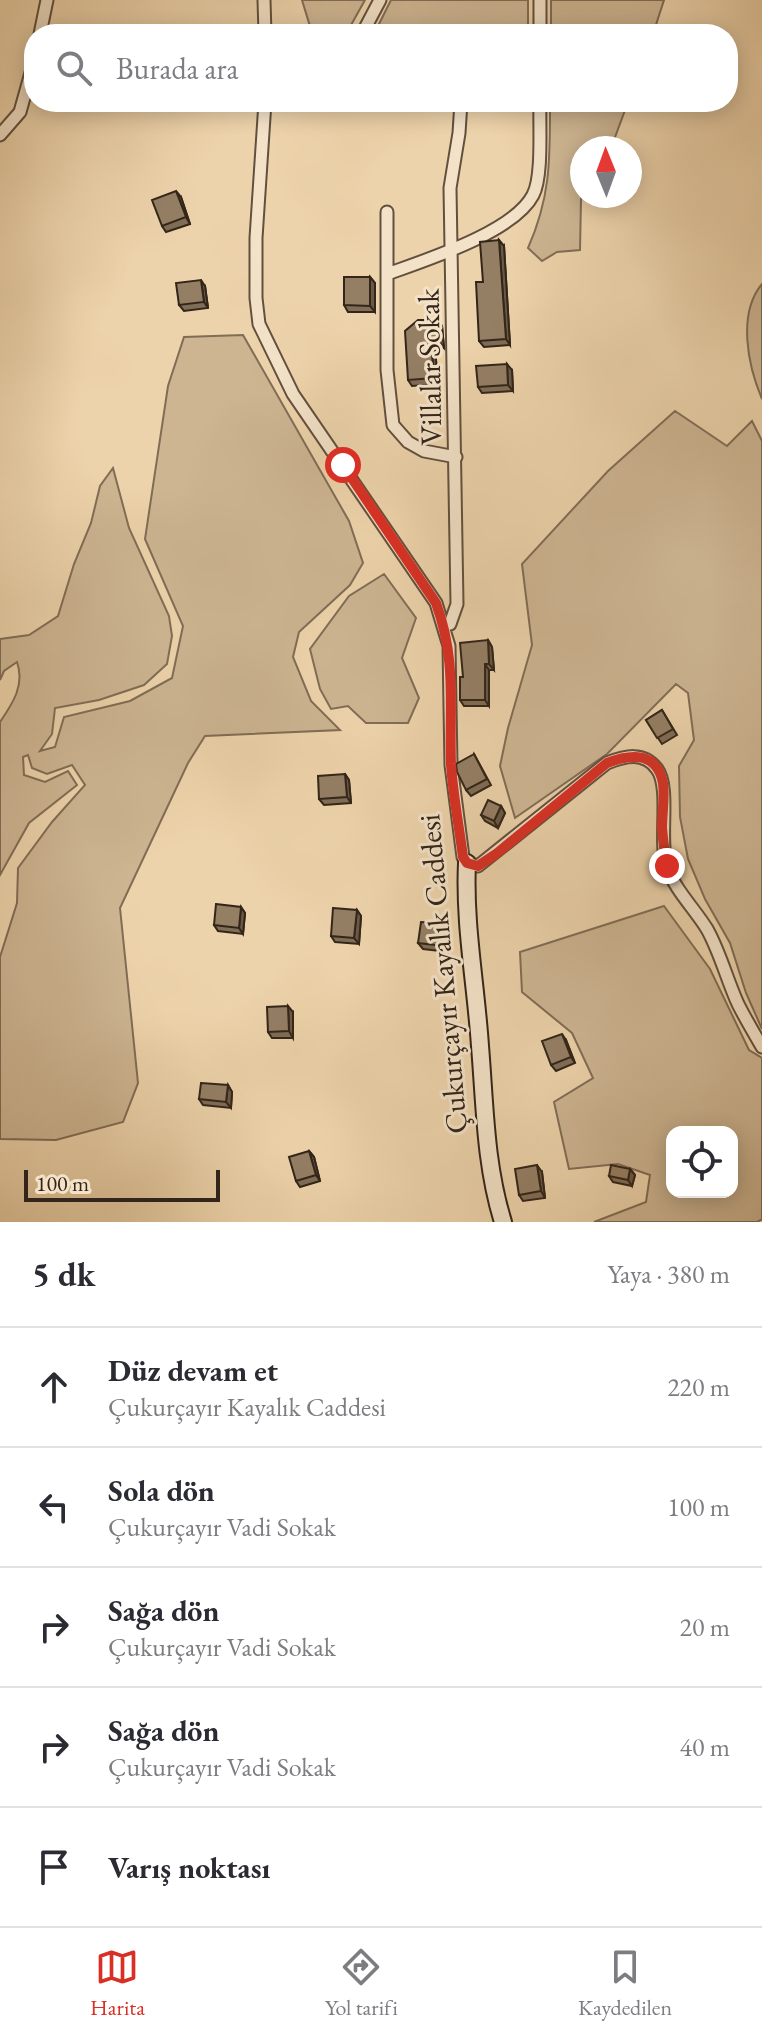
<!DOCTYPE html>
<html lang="tr">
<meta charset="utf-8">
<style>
:root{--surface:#fff;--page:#f7f7f7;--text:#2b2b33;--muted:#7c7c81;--line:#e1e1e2;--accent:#d93025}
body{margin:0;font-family:"EB Garamond",serif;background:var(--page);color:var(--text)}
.controls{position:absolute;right:24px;bottom:24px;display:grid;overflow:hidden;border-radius:16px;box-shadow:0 4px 20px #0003}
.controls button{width:72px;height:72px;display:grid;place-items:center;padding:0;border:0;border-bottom:2px solid var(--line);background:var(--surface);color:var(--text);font:40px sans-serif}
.compass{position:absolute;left:570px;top:136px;width:72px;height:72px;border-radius:50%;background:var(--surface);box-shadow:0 4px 20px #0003;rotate:359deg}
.scale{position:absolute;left:24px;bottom:20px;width:196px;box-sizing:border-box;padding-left:8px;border:4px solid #332519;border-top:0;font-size:22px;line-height:28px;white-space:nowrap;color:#332519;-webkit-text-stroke:6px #f3e2c8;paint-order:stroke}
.stop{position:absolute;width:24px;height:24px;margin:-18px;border:6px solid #d93025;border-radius:50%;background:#fff}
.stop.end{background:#d93025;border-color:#fff;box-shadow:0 2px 8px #0008}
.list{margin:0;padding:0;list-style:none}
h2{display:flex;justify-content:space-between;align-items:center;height:104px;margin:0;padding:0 32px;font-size:34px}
h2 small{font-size:26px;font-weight:400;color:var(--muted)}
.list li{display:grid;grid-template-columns:52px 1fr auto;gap:24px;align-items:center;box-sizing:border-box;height:120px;padding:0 32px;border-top:2px solid var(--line)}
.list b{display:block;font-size:30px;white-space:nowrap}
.list p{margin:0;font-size:26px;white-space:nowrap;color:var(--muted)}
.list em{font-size:26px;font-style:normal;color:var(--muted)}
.icon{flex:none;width:44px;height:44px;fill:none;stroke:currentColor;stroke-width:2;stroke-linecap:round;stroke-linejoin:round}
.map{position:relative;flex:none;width:762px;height:1222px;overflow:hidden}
.search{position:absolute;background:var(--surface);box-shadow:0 4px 20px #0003;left:24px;right:24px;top:24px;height:88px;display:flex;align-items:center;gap:20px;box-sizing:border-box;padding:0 28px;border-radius:32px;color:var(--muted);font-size:30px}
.sheet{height:704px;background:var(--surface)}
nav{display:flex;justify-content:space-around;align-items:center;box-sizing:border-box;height:112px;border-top:2px solid var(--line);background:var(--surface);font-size:22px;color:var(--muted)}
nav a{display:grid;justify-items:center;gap:4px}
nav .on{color:var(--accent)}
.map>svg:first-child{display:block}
.green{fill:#cdb592;stroke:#806d56;stroke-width:2;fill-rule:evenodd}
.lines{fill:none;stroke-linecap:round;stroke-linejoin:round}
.street-casing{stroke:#62503e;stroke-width:15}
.secondary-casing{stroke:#332519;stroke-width:20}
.street{stroke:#f3e2c8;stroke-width:11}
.secondary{stroke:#f3e2c8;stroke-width:16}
.wall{fill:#7f6d57;stroke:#332519;stroke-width:2}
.shaded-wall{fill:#685947;stroke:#332519;stroke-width:2}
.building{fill:#947f65;stroke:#332519;stroke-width:2}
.route{stroke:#d93025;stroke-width:10}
.labels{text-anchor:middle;stroke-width:6;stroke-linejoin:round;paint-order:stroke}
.street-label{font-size:30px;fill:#332519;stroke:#f3e2c8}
</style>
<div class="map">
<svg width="762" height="1222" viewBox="0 0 762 1222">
<rect width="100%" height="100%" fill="#edd3ab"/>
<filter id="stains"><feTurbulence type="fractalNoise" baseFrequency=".0025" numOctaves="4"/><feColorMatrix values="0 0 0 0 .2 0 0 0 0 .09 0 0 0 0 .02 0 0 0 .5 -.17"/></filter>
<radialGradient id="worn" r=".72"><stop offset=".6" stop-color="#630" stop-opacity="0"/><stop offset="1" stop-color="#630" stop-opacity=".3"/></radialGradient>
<!-- green -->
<path class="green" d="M302,0H365L346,34H315L309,23Z
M391,0H528V34H374Z
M551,0H664L653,34H551Z
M550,102H628L611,148H582L580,250L557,252L542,261L528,248C551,196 550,158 550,102Z
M762,284V399C748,366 737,314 762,284Z
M243,335L349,521L363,563L350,585L299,632L293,657L311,701L340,730L205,736L188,763L120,908L138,1083L123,1122L56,1140L0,1139V957L17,903L18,868L52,822L85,785L72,765L47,774L32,768L28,755L23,757L24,775L45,782L68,771L77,785L29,823L0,875V722C13,703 25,685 17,662L4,671L0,680V639L29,635L58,616L74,564L91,523L100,486L113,468L129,528L169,616L172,636L167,664L144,685L99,700L55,708L52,734L40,751L55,747L64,717L130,701L172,678L183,626L145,539L168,386L184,337Z
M675,411L727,446L752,421L762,441V1029L746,993L730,943L705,899L688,859L680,817L679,766L694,740L688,693L676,684L607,754L515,818L500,766L508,728L532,645L522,564L608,471Z
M384,574L416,618L402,658L419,698L408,723H366L348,706L331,709L320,689L310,649L349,596Z
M664,906L710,969L749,1050L762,1058V1219L757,1222H594L646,1202L650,1175L618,1164L569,1169L554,1102L593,1078L572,1033L522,992L520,952ZM672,1132H732V1192H672Z"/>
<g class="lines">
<defs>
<path id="street" d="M264,0L265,34
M40,34L47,0
M362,34L380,0
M540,34V0
M265,102L256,238V298L259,324L293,394L436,603L449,646L451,765L463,857L467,863L478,866L607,763C625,756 644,751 657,769C671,788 658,841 667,867C675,890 694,908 707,929C720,952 727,980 738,1004C745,1018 754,1033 762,1047
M0,135L20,112L34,62
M387,212V370L393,425L408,442L424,451L456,457
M387,274C426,260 514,232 533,195C543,176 539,125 540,102
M443,624H450L457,604L450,188L459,133L461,102"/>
<path id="secondary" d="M467,863C464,924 476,985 480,1046C485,1106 485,1164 503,1222"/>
</defs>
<!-- street casing -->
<use href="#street" class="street-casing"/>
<!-- secondary casing -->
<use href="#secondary" class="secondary-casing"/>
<!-- street -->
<use href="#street" class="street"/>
<!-- secondary -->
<use href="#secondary" class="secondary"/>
</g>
<!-- wall -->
<path class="wall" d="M181,197L190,224L166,232L162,226Z
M504,246L510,345L484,347L479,341L483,282Z
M370,277L375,283V312H348L344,305Z
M205,286L208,308L184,311L179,305Z
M438,320L442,326L444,348H435L438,384L412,386L408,380Z
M512,370L513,391L482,393L478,387Z
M488,640L492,647L494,670H489V706H464L460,700Z
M662,710L677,735L662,744L646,720Z
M474,754L491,785L471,796L466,790Z
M345,774L349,780L351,803L324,805L319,799Z
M501,806L505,813L498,828L485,821L481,815Z
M241,907L245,913L243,934L218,931L214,925Z
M357,910L361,916L359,944L335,942L331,936Z
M450,930L448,952L423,949L418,943Z
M293,1012V1038H272L268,1032Z
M566,1040L575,1063L556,1071L551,1065Z
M228,1085L232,1092L231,1108L203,1105L199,1099Z
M309,1151L314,1157L320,1181L300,1187L296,1181Z
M630,1169L635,1175L632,1186L613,1182L609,1176Z
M542,1172L545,1198L523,1201L519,1195Z"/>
<!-- shaded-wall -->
<path class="shaded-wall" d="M176,191L181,197L190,224L186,217Z
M499,240L504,246L510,345L506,339Z
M370,277L375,283V312L370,306Z
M201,280L205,286L208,308L204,302Z
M438,320L442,326L444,348L439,342Z
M431,342L435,348L438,384L434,378Z
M507,364L512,370L513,391L508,385Z
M488,640L492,647L494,670L489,664Z
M485,664L489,670V706L485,700Z
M345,774L349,780L351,803L347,797Z
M501,806L505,813L498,828L494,821Z
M241,907L245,913L243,934L239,928Z
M357,910L361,916L359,944L354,938Z
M446,924L450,930L448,952L444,946Z
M288,1006L293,1012V1038L289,1031Z
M562,1034L566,1040L575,1063L571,1057Z
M228,1085L232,1092L231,1108L226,1102Z
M309,1151L314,1157L320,1181L316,1175Z
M537,1165L542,1172L545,1198L541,1191Z
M630,1169L635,1175L632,1186L628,1180Z"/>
<!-- building -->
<path class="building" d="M176,191L186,217L162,226L152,200Z
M499,240L506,339L479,341L476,282H483L480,242Z
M344,277H370V306L344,305Z
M201,280L204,302L179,305L176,283Z
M418,320H438L439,342H431L434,378L408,380L405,331Z
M507,364L508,385L478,387L476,366Z
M488,640L489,664H485V700H460V677H463L460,643Z
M662,710L673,729L657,738L646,720Z
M474,754L487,779L466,790L457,772L456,764Z
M345,774L347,797L319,799L318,776Z
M488,800L501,806L494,821L481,815Z
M216,904L241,907L239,928L214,925Z
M333,908L357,910L354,938L331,936Z
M421,922L446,924L444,946L418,943Z
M288,1006L289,1031L268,1032L267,1007Z
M562,1034L571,1057L551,1065L542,1041Z
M201,1083L228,1085L226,1102L199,1099Z
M309,1151L316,1175L296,1181L289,1157Z
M537,1165L541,1191L519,1195L515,1169Z
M611,1165L630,1169L628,1180L609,1176Z"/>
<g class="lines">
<!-- route -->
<path class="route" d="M343,465L436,603C457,661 449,704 451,764C453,795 459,826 463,857L467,863L478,866L496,854L607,763C630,754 657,751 663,783C665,797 662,813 662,828C663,841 665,854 667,866"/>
</g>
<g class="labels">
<!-- street labels -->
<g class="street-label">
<text transform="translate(430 367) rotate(-91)" y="10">Villalar Sokak</text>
<text transform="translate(443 974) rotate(-95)" y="10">Çukurçayır Kayalık Caddesi</text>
</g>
</g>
<rect width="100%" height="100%" filter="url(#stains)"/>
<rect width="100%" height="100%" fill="url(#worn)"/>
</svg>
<div class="controls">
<button><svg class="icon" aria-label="locate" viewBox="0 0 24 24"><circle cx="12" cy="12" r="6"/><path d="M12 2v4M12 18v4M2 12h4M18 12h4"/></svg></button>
</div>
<svg class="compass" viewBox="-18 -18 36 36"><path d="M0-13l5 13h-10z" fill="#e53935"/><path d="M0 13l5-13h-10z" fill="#7c7c81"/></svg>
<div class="scale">100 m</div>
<div class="stop" style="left:343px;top:465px"></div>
<div class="stop end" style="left:667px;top:866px"></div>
<div class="search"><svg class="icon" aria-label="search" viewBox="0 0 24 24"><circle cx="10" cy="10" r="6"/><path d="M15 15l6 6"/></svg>Burada ara</div>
</div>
<section class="sheet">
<h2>5 dk<small>Yaya · 380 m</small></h2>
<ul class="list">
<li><svg class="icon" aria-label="ahead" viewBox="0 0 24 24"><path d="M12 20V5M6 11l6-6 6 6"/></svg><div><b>Düz devam et</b><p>Çukurçayır Kayalık Caddesi</p></div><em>220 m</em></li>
<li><svg class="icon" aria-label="left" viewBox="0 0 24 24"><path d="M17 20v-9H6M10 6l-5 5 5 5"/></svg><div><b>Sola dön</b><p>Çukurçayır Vadi Sokak</p></div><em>100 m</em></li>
<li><svg class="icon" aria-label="right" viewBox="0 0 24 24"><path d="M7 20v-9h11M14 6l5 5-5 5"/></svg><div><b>Sağa dön</b><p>Çukurçayır Vadi Sokak</p></div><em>20 m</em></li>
<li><svg class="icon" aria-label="right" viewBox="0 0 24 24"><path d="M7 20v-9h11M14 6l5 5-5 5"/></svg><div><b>Sağa dön</b><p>Çukurçayır Vadi Sokak</p></div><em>40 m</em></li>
<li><svg class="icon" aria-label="arrive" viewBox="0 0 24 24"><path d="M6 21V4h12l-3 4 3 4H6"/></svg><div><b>Varış noktası</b></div></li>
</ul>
</section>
<nav>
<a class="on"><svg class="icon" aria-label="map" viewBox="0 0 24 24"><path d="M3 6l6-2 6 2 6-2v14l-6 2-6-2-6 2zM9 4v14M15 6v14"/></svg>Harita</a>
<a><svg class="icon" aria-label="directions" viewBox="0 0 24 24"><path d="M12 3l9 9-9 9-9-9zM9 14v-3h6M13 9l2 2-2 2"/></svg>Yol tarifi</a>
<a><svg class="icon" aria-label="saved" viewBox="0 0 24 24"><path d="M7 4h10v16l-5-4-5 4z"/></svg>Kaydedilen</a>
</nav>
